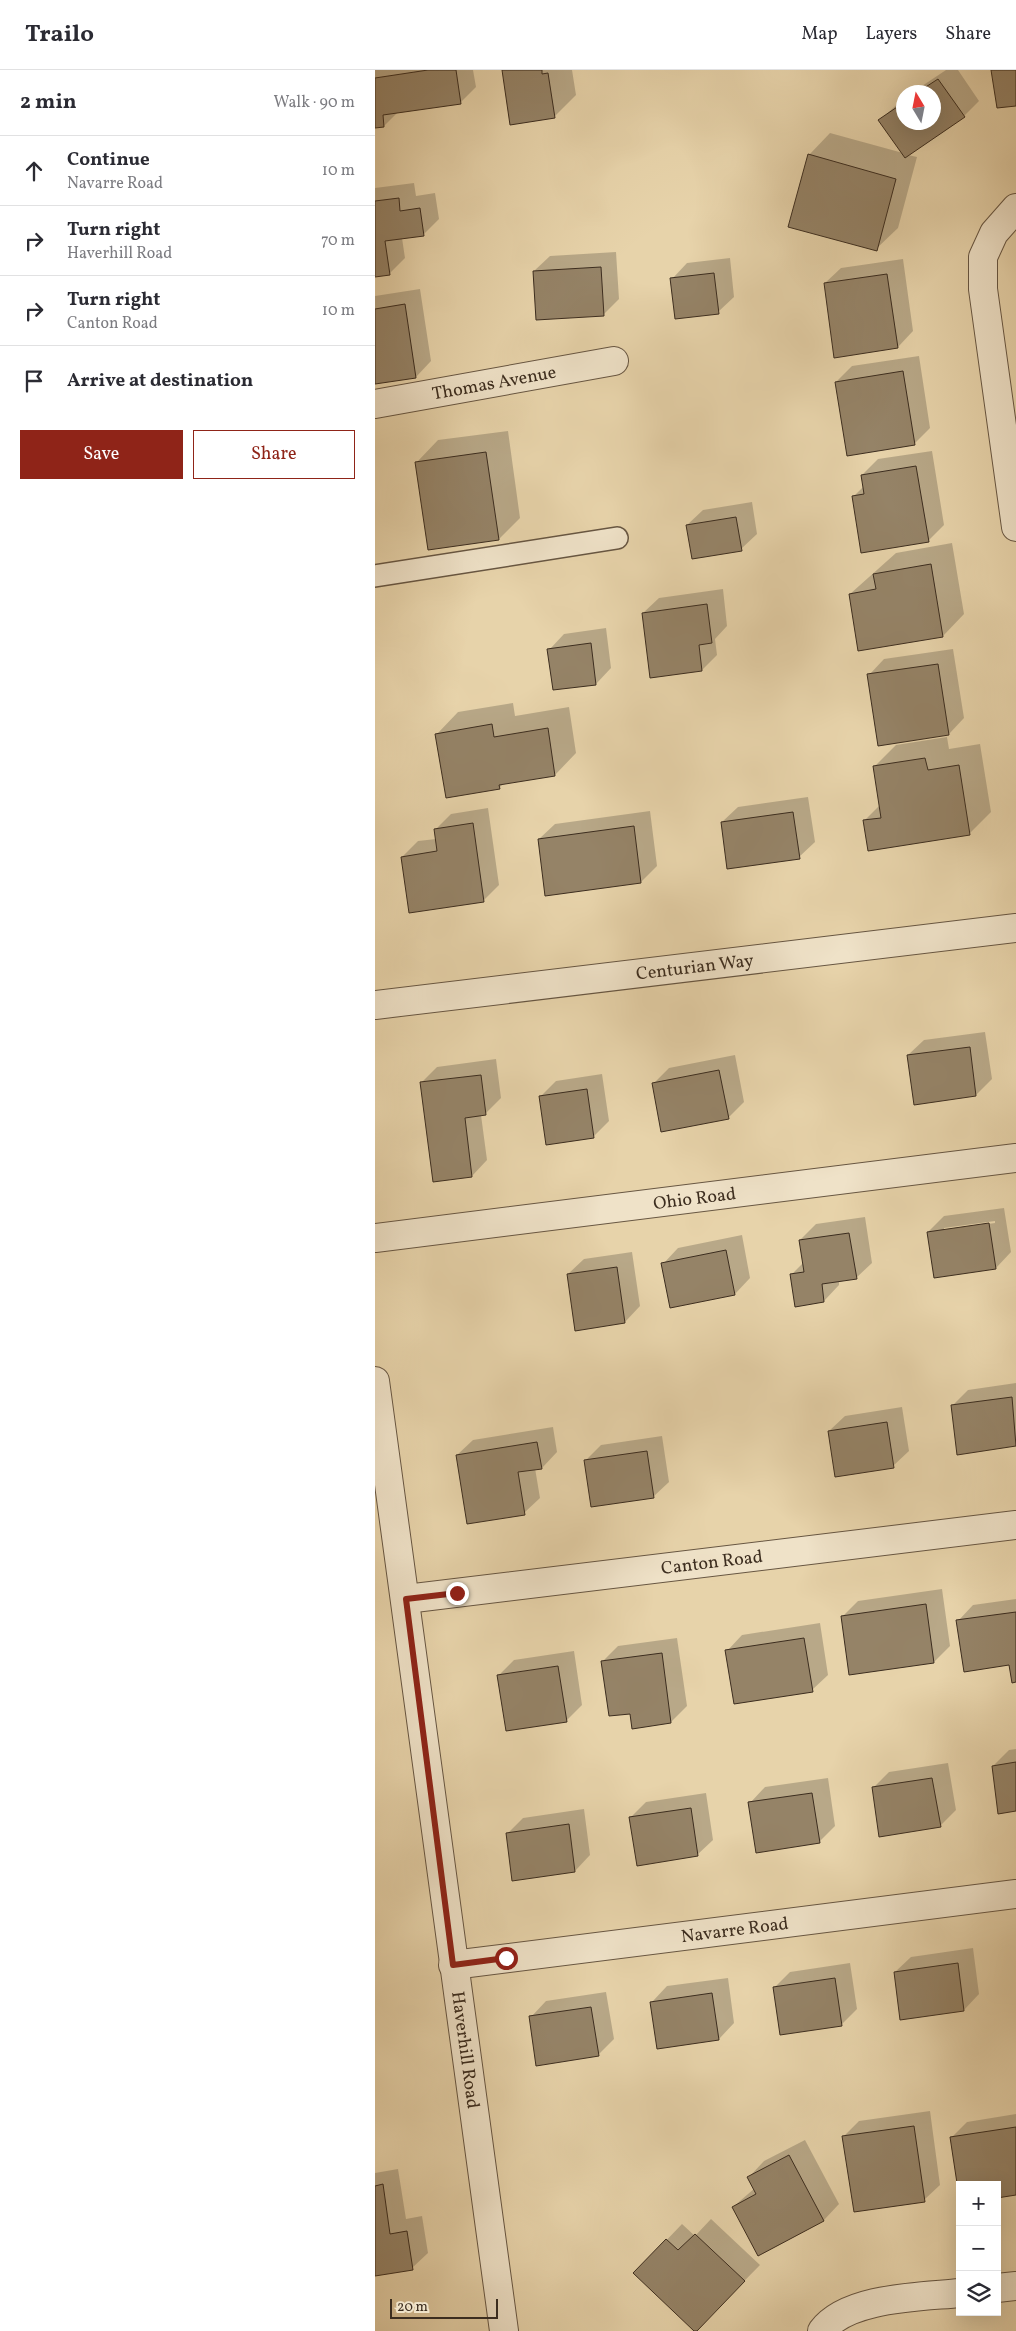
<!DOCTYPE html>
<meta charset="utf-8">
<style>
:root{--surface:#fff;--page:#f2f2f3;--text:#2b2b33;--muted:#7c7c81;--line:#e1e1e2;--accent:#8f2418}
body{margin:0;font-family:Vollkorn,serif;background:var(--page);color:var(--text)}
.controls{position:absolute;right:15px;bottom:15px;display:grid;overflow:hidden;border-radius:0px;box-shadow:0 5px 20px #0002}
.controls button{width:45px;height:45px;display:grid;place-items:center;padding:0;border:0;border-bottom:1px solid var(--line);background:var(--surface);color:var(--text);font:25px sans-serif}
.compass{position:absolute;left:521px;top:15px;width:45px;height:45px;border-radius:50%;background:var(--surface);box-shadow:0 5px 20px #0002;rotate:350deg}
.scale{position:absolute;left:15px;bottom:12px;width:108px;box-sizing:border-box;padding-left:5px;border:2px solid #3c2d1f;border-top:0;font-size:14px;line-height:18px;white-space:nowrap;color:#3c2d1f;-webkit-text-stroke:4px #efe2c8;paint-order:stroke}
.stop{position:absolute;width:15px;height:15px;margin:-11px;border:4px solid #8f2418;border-radius:50%;background:#fff}
.stop.end{background:#8f2418;border-color:#fff;box-shadow:0 1px 5px #0008}
.list{margin:0;padding:0;list-style:none}
h2{display:flex;justify-content:space-between;align-items:center;height:65px;margin:0;padding:0 20px;font-size:21px}
h2 small{font-size:16px;font-weight:400;color:var(--muted)}
.list li{display:grid;grid-template-columns:32px 1fr auto;gap:15px;align-items:center;box-sizing:border-box;height:70px;padding:0 20px;border-top:1px solid var(--line)}
.list b{display:block;font-size:19px;white-space:nowrap}
.list p{margin:0;font-size:16px;white-space:nowrap;color:var(--muted)}
.list em{font-size:16px;font-style:normal;color:var(--muted)}
.actions{display:flex;gap:10px;padding:15px 20px}
.actions a{flex:1;padding:11px 0;border:1px solid var(--accent);border-radius:0px;text-align:center;font-size:18px;color:var(--accent)}
.actions .main{background:var(--accent);color:#fff}
.icon{flex:none;width:28px;height:28px;fill:none;stroke:currentColor;stroke-width:2;stroke-linecap:round;stroke-linejoin:round}
.map{position:relative;flex:none;width:641px;height:2261px;overflow:hidden}
header{display:flex;align-items:center;gap:30px;box-sizing:border-box;height:70px;padding:0 25px;background:var(--surface);border-bottom:1px solid var(--line)}
header strong{font-size:24px}
nav{display:flex;gap:28px;margin-inline-start:auto;font-size:18px}
main{display:flex}
aside{flex:1;background:var(--surface)}
.map>svg:first-child{display:block}
.shadow{fill:#0003;fill-rule:evenodd}
.building{fill:#958367;stroke:#3c2d1f}
.lines{fill:none;stroke-linecap:round;stroke-linejoin:round}
.service-casing{stroke:#675642;stroke-width:24}
.minor-casing{stroke:#675642;stroke-width:30}
.tertiary-casing{stroke:#675642;stroke-width:30}
.service{stroke:#efe2c8;stroke-width:21}
.minor{stroke:#efe2c8;stroke-width:28}
.tertiary{stroke:#efe2c8;stroke-width:28}
.route{stroke:#8f2418;stroke-width:6}
.labels{text-anchor:middle;stroke-width:4.5;stroke-linejoin:round;paint-order:stroke}
.street-label{font-size:18px;fill:#3c2d1f;stroke:#efe2c8}
</style>
<header>
<strong>Trailo</strong>
<nav><a>Map</a><a>Layers</a><a>Share</a></nav>
</header>
<main>
<aside>
<h2>2 min<small>Walk · 90 m</small></h2>
<ul class="list">
<li><svg class="icon" aria-label="ahead" viewBox="0 0 24 24"><path d="M12 20V5M6 11l6-6 6 6"/></svg><div><b>Continue</b><p>Navarre Road</p></div><em>10 m</em></li>
<li><svg class="icon" aria-label="right" viewBox="0 0 24 24"><path d="M7 20v-9h11M14 6l5 5-5 5"/></svg><div><b>Turn right</b><p>Haverhill Road</p></div><em>70 m</em></li>
<li><svg class="icon" aria-label="right" viewBox="0 0 24 24"><path d="M7 20v-9h11M14 6l5 5-5 5"/></svg><div><b>Turn right</b><p>Canton Road</p></div><em>10 m</em></li>
<li><svg class="icon" aria-label="arrive" viewBox="0 0 24 24"><path d="M6 21V4h12l-3 4 3 4H6"/></svg><div><b>Arrive at destination</b></div></li>
</ul>
<div class="actions"><a class="main">Save</a><a>Share</a></div>
</aside>
<div class="map">
<svg width="641" height="2261" viewBox="0 0 641 2261">
<rect width="100%" height="100%" fill="#e7d3aa"/>
<filter id="stains"><feTurbulence type="fractalNoise" baseFrequency=".004" numOctaves="4"/><feColorMatrix values="0 0 0 0 .2 0 0 0 0 .09 0 0 0 0 .02 0 0 0 .5 -.17"/></filter>
<radialGradient id="worn" r=".72"><stop offset=".6" stop-color="#630" stop-opacity="0"/><stop offset="1" stop-color="#630" stop-opacity=".3"/></radialGradient>
<!-- shadow -->
<path class="shadow" d="M0,0H98L101,17L85,33L23,42L9,56L0,57Z
M129,0H197L201,25L179,47Z
M571,0H583L604,31L589,46L533,85L542,87L523,158L501,179L434,85L455,63L528,83L505,50L528,29V52H558V22H538Z
M39,113L41,126L60,123L64,149L48,165L27,168L30,188L14,204L0,206V118Z
M241,182L244,229L228,245L159,201L175,186Z
M355,188L359,227L343,242L297,209L312,193Z
M528,189L538,261L523,277L450,213L466,198Z
M45,219L56,291L41,307L0,313V226Z
M544,286L555,358L540,373L461,312L477,296Z
M133,361L145,448L124,469L42,392L63,370Z
M557,381L569,455L553,471L478,427L489,416L487,405L503,389Z
M377,432L382,464L366,479L312,455L328,440Z
M577,473L589,544L568,566L475,524L521,483Z
M348,519L352,556L340,569L342,585L327,600L268,543L284,528Z
M231,558L236,598L221,614L174,580L189,564Z
M578,579L589,648L574,664L494,605L509,589Z
M138,633L140,646L194,637L201,683L180,705L129,713L124,718L62,664L83,642Z
M572,667L574,679L605,674L616,742L594,764L489,751L506,734L500,696L521,675Z
M433,727L440,772L424,787L347,752L363,737Z
M113,738L124,815L108,831L27,787L43,771L61,769L60,760L76,744Z
M275,741L282,796L266,812L171,824L164,769L180,754Z
M610,962L617,1009L601,1025L533,985L549,970Z
M360,985L369,1032L353,1048L279,1013L294,998Z
M121,989L126,1028L110,1044L106,1045L112,1090L97,1106L46,1013L62,997Z
M227,1004L234,1051L219,1066L165,1027L181,1011Z
M629,1138L636,1182L621,1198L553,1162L569,1146ZM620,1151V1153L569,1160V1158Z
M490,1147L497,1193L481,1208L464,1211V1215L449,1231L416,1205L429,1192L425,1170L441,1154Z
M367,1165L375,1208L360,1224L288,1194L303,1178Z
M257,1182L265,1236L250,1252L193,1204L209,1189Z
M641,1313V1375L583,1383L577,1336L593,1320Z
M527,1337L534,1381L518,1396L454,1361L470,1346Z
M178,1357L182,1382L167,1398H160L165,1428L149,1443L82,1385L98,1370Z
M287,1366L294,1412L278,1427L211,1390L226,1375Z
M567,1519L575,1576L559,1592L475,1604L467,1547L483,1531Z
M641,1529V1611L635,1594L583,1551L598,1535Z
M445,1553L453,1605L437,1620L352,1581L367,1565Z
M302,1568L312,1636L296,1652L258,1657L256,1642L227,1592L243,1576Z
M199,1581L207,1635L191,1651L124,1605L139,1590Z
M641,1679V1740L618,1696L634,1680Z
M573,1693L581,1740L565,1756L498,1718L514,1702Z
M453,1708L460,1756L444,1772L375,1733L390,1717Z
M331,1723L338,1770L322,1785L255,1748L271,1732Z
M209,1739L215,1785L200,1801L132,1764L148,1748Z
M598,1878L604,1924L589,1940L520,1902L536,1887Z
M475,1893L482,1939L467,1954L406,1964L399,1918L415,1902Z
M353,1908L359,1953L344,1969L277,1932L292,1916Z
M231,1922L239,1969L223,1985L156,1947L171,1931Z
M555,2041L565,2115L549,2130L469,2066L484,2051Z
M641,2044V2123L622,2115L576,2068L592,2052Z
M430,2070L464,2134L449,2150L384,2185L358,2137L380,2118L374,2107L389,2091Z
M23,2099L31,2149L47,2146L53,2183L37,2198L0,2204V2103Z
M336,2149L385,2195L320,2261L260,2203L307,2154L320,2166Z"/>
<!-- building -->
<path class="building" d="M53,0H81L86,34L8,45L9,57L0,58V8Z
M127,0H167V4L173,3L180,48L135,55Z
M616,0H641V36L622,38Z
M563,9L590,47L530,88L503,50L528,33V52H558V22H543Z
M433,84L521,109L502,181L413,157Z
M24,128L25,141L45,138L49,166L10,171L15,205L0,207V131Z
M226,197L229,246L161,250L158,201Z
M339,203L344,244L300,249L295,208Z
M512,204L523,278L459,288L449,213Z
M30,234L41,308L0,314V239Z
M528,301L540,375L472,386L460,312Z
M111,382L124,470L53,480L40,392Z
M541,396L554,472L486,483L477,426L489,424L486,405Z
M361,447L367,481L317,489L311,455Z
M556,494L568,567L483,581L474,524L501,519L498,504Z
M332,534L337,573L324,575L327,601L275,608L267,543Z
M216,573L221,615L178,620L172,579Z
M563,594L574,665L503,676L492,604Z
M117,654L119,667L173,658L180,706L124,715L125,719L71,728L60,664Z
M550,688L553,700L584,695L595,765L493,781L488,750L506,748L498,696Z
M418,742L425,789L352,799L346,752Z
M98,753L109,832L34,843L26,787L62,781L59,759Z
M259,756L266,813L170,826L163,769Z
M595,977L601,1026L539,1035L532,985Z
M344,1000L354,1049L286,1062L277,1013Z
M106,1005L111,1045L90,1048L97,1107L58,1112L45,1012Z
M212,1019L219,1068L171,1075L164,1026Z
M614,1153L621,1199L559,1208L552,1162Z
M474,1163L482,1209L447,1214L449,1232L420,1237L415,1204L429,1202L424,1170Z
M351,1180L360,1225L295,1238L286,1193Z
M242,1197L250,1253L200,1261L192,1204Z
M637,1327L641,1376L582,1385L576,1335Z
M512,1352L519,1398L460,1407L453,1361Z
M162,1372L167,1399L143,1402L150,1445L92,1454L81,1385Z
M272,1381L279,1428L216,1437L209,1390Z
M551,1534L559,1593L474,1605L466,1546Z
M641,1542V1612L637,1613L634,1595L589,1602L581,1550Z
M429,1568L438,1622L359,1634L350,1580Z
M287,1583L296,1653L257,1659L255,1644L234,1646L226,1591Z
M183,1596L192,1652L131,1661L122,1605Z
M641,1692V1741L623,1744L617,1696Z
M557,1708L566,1757L504,1767L497,1717Z
M437,1723L445,1773L381,1783L373,1732Z
M316,1738L323,1786L262,1796L254,1747Z
M194,1754L200,1802L137,1811L131,1763Z
M583,1893L589,1941L525,1950L519,1902Z
M460,1908L467,1956L405,1965L398,1917Z
M337,1923L344,1970L282,1979L275,1932Z
M216,1937L224,1986L161,1996L154,1946Z
M539,2056L550,2132L479,2142L467,2066Z
M641,2057V2125L622,2128V2115H585V2133L575,2067Z
M414,2085L449,2151L383,2186L357,2137L381,2124L372,2107Z
M8,2114L15,2164L32,2161L38,2200L0,2206V2116Z
M320,2164L370,2211L322,2261H319L258,2203L291,2169L303,2180Z"/>
<g class="lines">
<defs>
<path id="service" d="M0,506L242,468"/>
<g id="minor">
<path d="M641,138L619,163L608,187V219L641,457"/>
<path id="s1" d="M0,334L239,291"/>
<path id="s2" d="M0,935L641,858"/>
<path id="s3" d="M0,1168L641,1088"/>
<path id="s4" d="M31,1529L641,1455"/>
<path id="s5" d="M78,1895L641,1824"/>
<path d="M622,2218L641,2216"/>
<path d="M447,2261C472,2227 546,2227 585,2223"/>
</g>
<g id="tertiary">
<path id="s6" d="M0,1311L129,2261"/>
</g>
</defs>
<!-- service casing -->
<use href="#service" class="service-casing"/>
<!-- minor casing -->
<use href="#minor" class="minor-casing"/>
<!-- tertiary casing -->
<use href="#tertiary" class="tertiary-casing"/>
<!-- service -->
<use href="#service" class="service"/>
<!-- minor -->
<use href="#minor" class="minor"/>
<!-- tertiary -->
<use href="#tertiary" class="tertiary"/>
</g>
<g class="lines">
<!-- route -->
<path class="route" d="M82,1523L31,1529L78,1895L131,1888"/>
</g>
<g class="labels">
<!-- street labels -->
<g class="street-label">
<text dy="6" stroke="none"><textPath href="#s1" startOffset="121">Thomas Avenue</textPath></text>
<text dy="6" stroke="none"><textPath href="#s2" startOffset="322">Centurian Way</textPath></text>
<text dy="6" stroke="none"><textPath href="#s3" startOffset="322">Ohio Road</textPath></text>
<text dy="6" stroke="none"><textPath href="#s4" startOffset="308">Canton Road</textPath></text>
<text dy="6" stroke="none"><textPath href="#s5" startOffset="284">Navarre Road</textPath></text>
<text dy="6" stroke="none"><textPath href="#s6" startOffset="675">Haverhill Road</textPath></text>
</g>
</g>
<rect width="100%" height="100%" filter="url(#stains)"/>
<rect width="100%" height="100%" fill="url(#worn)"/>
</svg>
<div class="controls">
<button>+</button>
<button>−</button>
<button><svg class="icon" aria-label="layers" viewBox="0 0 24 24"><path d="M12 4l9 5-9 5-9-5zM3 14l9 5 9-5"/></svg></button>
</div>
<svg class="compass" viewBox="-18 -18 36 36"><path d="M0-13l5 13h-10z" fill="#e53935"/><path d="M0 13l5-13h-10z" fill="#7c7c81"/></svg>
<div class="scale">20 m</div>
<div class="stop" style="left:131px;top:1888px"></div>
<div class="stop end" style="left:82px;top:1523px"></div>
</div>
</main>
